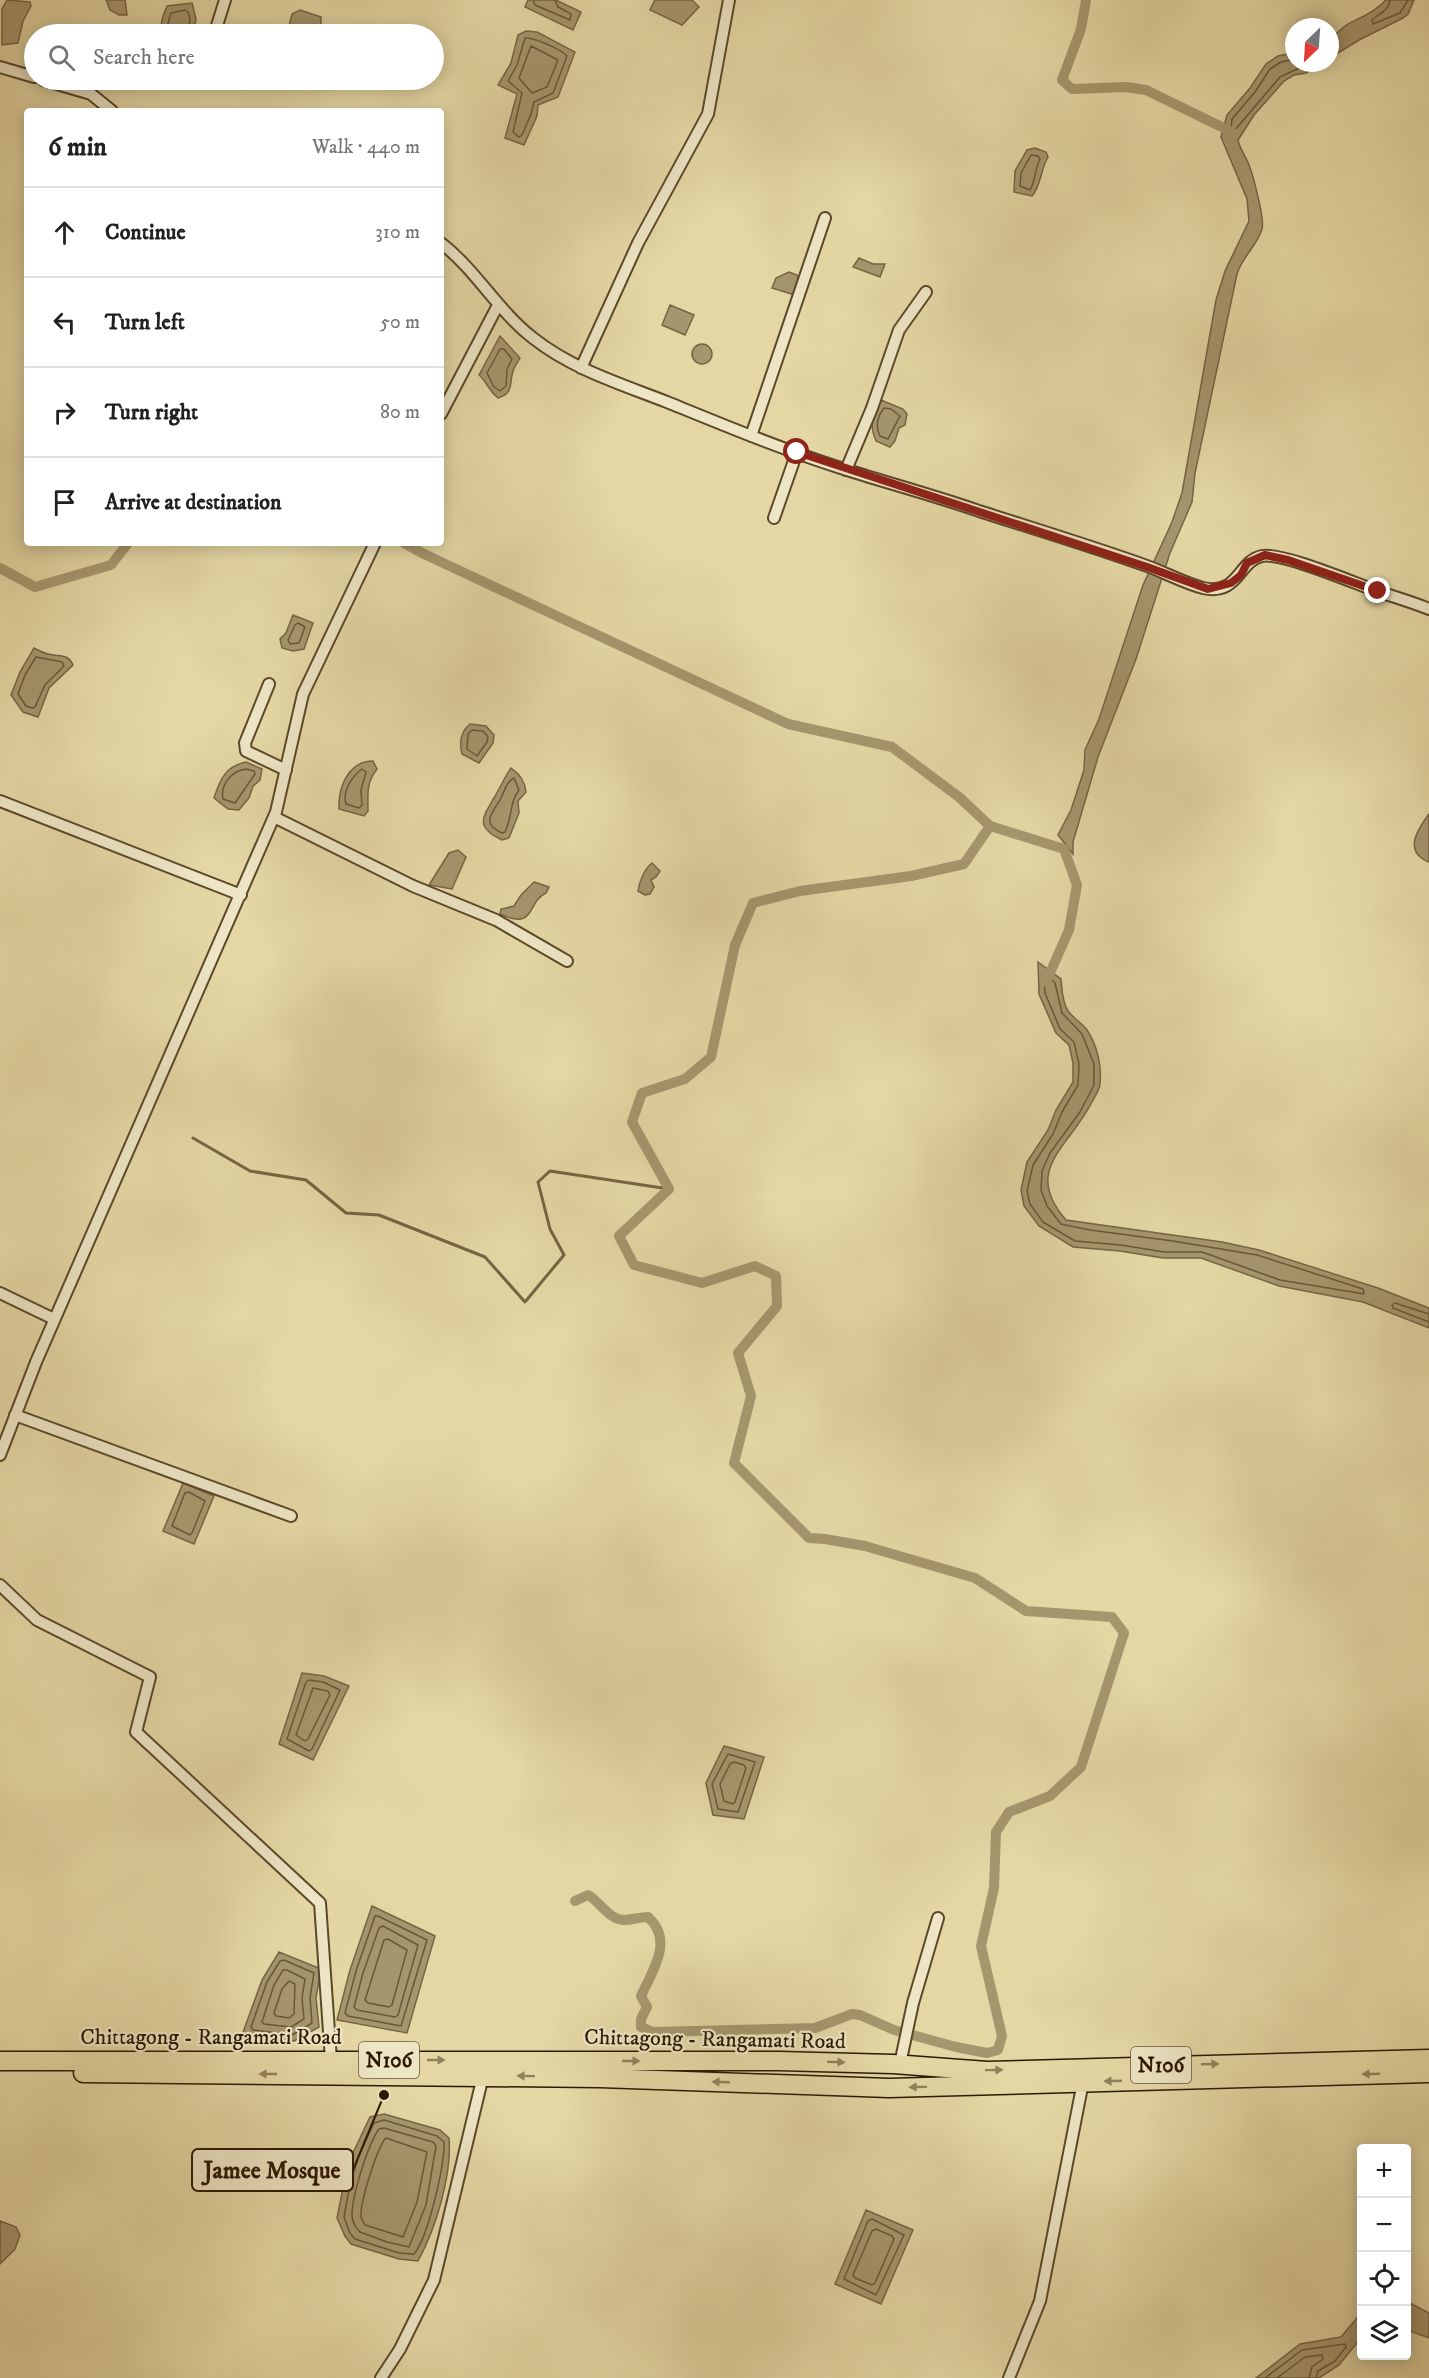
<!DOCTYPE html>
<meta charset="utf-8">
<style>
:root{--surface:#fff;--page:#f2f2f2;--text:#202124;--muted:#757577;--line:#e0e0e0}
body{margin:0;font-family:"IM FELL DW Pica",serif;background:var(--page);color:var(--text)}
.controls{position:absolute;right:18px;bottom:18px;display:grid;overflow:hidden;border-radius:6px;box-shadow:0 3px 15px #0003}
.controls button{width:54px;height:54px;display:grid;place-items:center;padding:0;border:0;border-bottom:2px solid var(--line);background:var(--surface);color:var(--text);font:30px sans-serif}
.compass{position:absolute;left:1285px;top:18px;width:54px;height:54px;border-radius:50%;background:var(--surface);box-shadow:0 3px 15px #0003;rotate:205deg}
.stop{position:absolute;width:18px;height:18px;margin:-14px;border:4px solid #8f2418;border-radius:50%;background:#fff}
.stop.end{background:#8f2418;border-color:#fff;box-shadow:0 2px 6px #0008}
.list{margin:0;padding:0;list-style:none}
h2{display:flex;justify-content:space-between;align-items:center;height:78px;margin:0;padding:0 24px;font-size:26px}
h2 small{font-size:20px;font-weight:400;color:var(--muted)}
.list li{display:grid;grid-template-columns:39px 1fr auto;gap:18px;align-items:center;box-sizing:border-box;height:90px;padding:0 24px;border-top:2px solid var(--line)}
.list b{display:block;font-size:22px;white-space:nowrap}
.list em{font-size:20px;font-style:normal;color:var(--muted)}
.icon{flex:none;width:33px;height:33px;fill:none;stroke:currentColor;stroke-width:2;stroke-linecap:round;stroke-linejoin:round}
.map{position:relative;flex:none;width:1429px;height:2378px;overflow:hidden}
.search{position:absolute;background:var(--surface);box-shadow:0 3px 15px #0003;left:24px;top:24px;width:420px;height:66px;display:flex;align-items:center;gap:15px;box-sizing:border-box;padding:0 21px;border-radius:33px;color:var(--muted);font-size:22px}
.panel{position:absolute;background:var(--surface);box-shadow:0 3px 15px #0003;left:24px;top:108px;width:420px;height:438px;border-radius:6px}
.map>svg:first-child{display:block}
.water{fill:#a6966d;stroke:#766443;stroke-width:1.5}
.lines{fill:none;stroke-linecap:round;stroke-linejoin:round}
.shore{stroke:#6a5738;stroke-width:1.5}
.stream{stroke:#766443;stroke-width:3}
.canal{stroke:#a6966d;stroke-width:10}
.minor-casing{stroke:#5b482b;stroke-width:14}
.trunk-casing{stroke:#2d1803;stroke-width:21}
.minor{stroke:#ede5c4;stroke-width:10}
.trunk{stroke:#e4d7a4;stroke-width:18}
.oneway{fill:#92815c}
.route{stroke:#8f2418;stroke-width:8}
.labels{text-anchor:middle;stroke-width:4.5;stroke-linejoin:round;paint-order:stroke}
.shield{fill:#ede5c4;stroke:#67563d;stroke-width:1.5}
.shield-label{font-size:21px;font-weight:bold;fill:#2d1803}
.street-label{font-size:22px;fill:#2d1803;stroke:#ede5c4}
.leader{fill:none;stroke:#2d1803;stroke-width:2}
.callout-dot{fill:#2d1803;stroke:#ede5c4;stroke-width:2}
.callout{fill:#ede5c4;stroke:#2d1803;stroke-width:2}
.callout-label{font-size:24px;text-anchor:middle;font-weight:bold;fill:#2d1803}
</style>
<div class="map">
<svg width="1429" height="2378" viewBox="0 0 1429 2378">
<rect width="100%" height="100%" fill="#e4d7a4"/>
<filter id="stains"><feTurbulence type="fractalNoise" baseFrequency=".00333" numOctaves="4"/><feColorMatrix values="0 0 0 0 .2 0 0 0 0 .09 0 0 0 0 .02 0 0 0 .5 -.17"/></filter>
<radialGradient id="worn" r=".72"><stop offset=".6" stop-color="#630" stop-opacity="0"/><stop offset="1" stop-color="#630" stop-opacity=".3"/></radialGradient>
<!-- water -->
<path class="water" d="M7,0L30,2L31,6L23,21L18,43L2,45V9Z
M106,0H125L127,15H119L110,10Z
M528,0H556L581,12L573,30L525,7Z
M655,0H692L699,7L682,25L650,10Z
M1386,0H1414L1408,14L1403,18L1359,40L1330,58V38C1336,35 1340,30 1345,26C1360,17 1374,13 1386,0Z
M192,3L196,19L193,34H159L163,16L167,6Z
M300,10L321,17V34H287L292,14Z
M526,31L537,32L575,52L558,97L538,105L537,116L524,145L505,138L517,94L498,85L511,63L518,35Z
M1294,53V63H1322L1306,73L1294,75L1284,81L1254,115L1238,140C1240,150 1246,156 1249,165C1253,175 1265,220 1262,229C1257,246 1242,257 1237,274L1195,473L1192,502L1170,553L1136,659L1098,757L1073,842V854L1058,835L1071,810L1084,770L1085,750L1099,719L1143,585L1172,522L1182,493L1216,300L1225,271L1249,221L1247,199L1221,137L1227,115L1250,88L1266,64L1278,56Z
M1035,148L1046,152L1048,157C1040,171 1041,186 1032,196L1014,192L1015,171L1027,150Z
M859,258L873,264H885L880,277L853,267Z
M789,272L797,275L799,280L795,295L772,288L776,278Z
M670,305L694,315L685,335L662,325Z
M500,336L520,358C518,362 514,367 513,371C509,384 514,393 498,398C489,391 487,382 479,375Z
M692 354a10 10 0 1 1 20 0a10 10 0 1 1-20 0Z
M881,400L903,409L907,414L905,425L899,428L895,441L890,447L876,441C869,425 872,415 881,400Z
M293,615L313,623L304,649L293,651L282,648L280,639L286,633Z
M34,648C38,650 43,653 48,654C59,657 68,653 73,665L49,688L38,717L23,712L11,695L20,672Z
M470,724L486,726L494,735L493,743L479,763L462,754C459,742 460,732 470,724Z
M373,761L377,769C366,783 368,794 368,811L364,816L339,809C338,788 348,761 373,761Z
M246,762L262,769L260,780L253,786L249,798L239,810L228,809L214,798C220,779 226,766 246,762Z
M511,768C520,774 525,781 526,792L518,801L519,813L509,838L502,840C475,827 482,818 494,798C500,788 504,778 511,768Z
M1429,814V862C1403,852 1417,830 1429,814Z
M458,850L466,857L452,889L429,885L449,853Z
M652,863L660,871L656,877L651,880L654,887L650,894L645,895L638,891C639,882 645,868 652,863Z
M534,882L549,887L546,893C526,902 537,931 500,914L501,909L514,906L521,895Z
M1038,962L1061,979C1062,989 1062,1002 1068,1011C1073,1018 1082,1023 1087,1030C1097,1045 1102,1066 1100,1083C1100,1089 1096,1095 1093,1100C1071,1146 1021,1169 1066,1220L1222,1242L1259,1250L1378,1288L1429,1308V1328L1363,1302L1279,1286L1201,1258H1163L1120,1251L1073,1247L1039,1226L1024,1206L1021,1190L1027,1162L1048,1130L1056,1110L1073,1082V1063L1069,1045L1056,1033L1039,994Z
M183,1483L214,1496L194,1544L163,1531Z
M302,1673L324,1676L349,1686L313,1760L279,1744Z
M724,1746L764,1757L744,1819L713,1815L706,1783Z
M372,1906L435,1936L407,2033L337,2020L350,1970Z
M279,1952L321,1969L316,1998L319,2027L294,2041L242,2035L262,1980Z
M384,2114L440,2130L449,2138C452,2175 436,2228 418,2261L399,2259L351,2244L345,2236L337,2218L344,2183L353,2153L370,2117Z
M866,2210L913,2230L881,2304L835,2284Z
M0,2221L16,2227L20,2235L15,2249L0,2264Z
M1406,2301L1429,2313V2338L1407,2330Z
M1361,2313V2338L1339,2365L1319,2378H1256L1300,2344L1341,2337Z"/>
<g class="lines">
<!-- shore -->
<path class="shore" d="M533,0L535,5L570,20L571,14L558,7L555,0
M1390,0C1389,10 1379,14 1372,20L1373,24L1400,13L1408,0
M165,34L171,13L185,10L188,12L190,19L188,34
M525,38C534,37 562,50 567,56L553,93L534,102L531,114L522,135L519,137L513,132L522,93L508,81L517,65Z
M531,46L558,60L547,87L532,93L519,78Z
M1294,59L1281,62L1270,69L1255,92L1232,119L1231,130H1235L1280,77L1310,63
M1031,155L1038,156L1040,159C1035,168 1035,183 1030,190L1020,186L1021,173Z
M500,349H504L512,359L507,369L506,386L500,391L494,387L487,373Z
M884,408L891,409L900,416L888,439L880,436C875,426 877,417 884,408Z
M298,623L305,627L299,643L290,644L288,640L295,625Z
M36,657L62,662L64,666L45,685L35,707L32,708L26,706L18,694L25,675Z
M472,730L483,731L488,737L487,742L477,756L467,749L468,734Z
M246,769L254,771L255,774L235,803L223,799C220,784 232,771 246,769Z
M362,769L366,772L361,790L362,805L359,808L346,804C342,792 352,776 362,769Z
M514,778L519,790C509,803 513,816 505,832L502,833C479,823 494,812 501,798C505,790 506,782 514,778Z
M1049,978L1055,983L1062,1013L1082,1034L1094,1064V1085L1080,1112L1050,1153L1042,1171L1041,1190L1047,1206L1061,1224L1090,1230L1173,1241L1257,1255L1363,1289L1364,1294L1280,1280L1202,1252H1164L1121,1245L1075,1241L1043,1222L1030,1204L1027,1191L1033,1165L1053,1134L1062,1112L1078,1085L1079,1064L1074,1042L1060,1029L1045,993L1044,980Z
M1429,1314L1395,1303L1392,1305L1393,1308L1429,1322
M189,1492L205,1501L192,1533L190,1535L172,1526L185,1493Z
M309,1680L323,1682L340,1690L312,1749L309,1751L287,1739L306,1682Z
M313,1688L328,1691L330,1695L308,1739L305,1741L296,1735Z
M728,1754L755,1762L738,1812L718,1809L712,1784Z
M734,1762L744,1765L746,1768L735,1802L733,1804L724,1801L720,1784L730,1764Z
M375,1916H378L427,1940L401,2026L348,2016L345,2013L356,1971Z
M383,1926L418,1945L398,2015L395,2017L357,2010L354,2007L363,1973L379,1928Z
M388,1939L407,1950L392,2005L389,2007L368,2003L365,2000L384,1940Z
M284,1960L314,1973L310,1998L312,2023L292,2035L253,2030L251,2027L267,1982L280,1961Z
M283,1970H287L305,1979L302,1998L304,2019L291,2027L264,2024L262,2022L274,1985Z
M289,1981L295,1984L294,2014L289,2018L276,2016L274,2013L282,1989Z
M384,2120L437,2136L444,2142C445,2164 428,2238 414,2254L399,2253L355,2239L350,2233L344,2217L350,2184L359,2155L374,2123Z
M384,2128L433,2142L436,2146L426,2205L409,2247L387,2242L360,2232C356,2228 352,2221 352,2215C352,2196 368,2144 379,2129Z
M386,2138L427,2152L417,2202L403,2237L365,2225C364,2223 361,2219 361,2216C360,2203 377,2147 386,2138Z
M872,2219L904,2235L876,2295L844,2279L868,2221Z
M876,2229L892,2236L894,2239L875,2283L872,2285L855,2278L853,2275L872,2231Z
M1265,2378L1302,2350L1345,2344L1346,2347L1335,2361L1318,2371L1316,2378
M1277,2378L1305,2357L1322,2355L1323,2359L1312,2367L1309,2378"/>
<!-- stream -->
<path class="stream" d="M193,1138L250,1171L306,1180L346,1213L379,1215L485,1257L525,1302L564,1255L550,1229L538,1182L550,1171L669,1189"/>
<!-- canal -->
<path class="canal" d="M1086,0L1081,29L1062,80L1072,89L1126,87L1146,90L1232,132
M404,543L424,554L788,724L892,747L959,797L990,826L1064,849L1077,885L1069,930L1046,982
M0,568L35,587L111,565L128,543
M575,1901L588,1895C600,1902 609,1919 623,1920C631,1920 640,1917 648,1917C674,1940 653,1970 641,1996L647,2007L641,2019V2027L653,2032L815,2028L852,2014L860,2015L894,2030L956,2047L987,2053L998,2050L1002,2036L981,1946L994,1888L996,1832L1009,1812L1050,1796L1081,1767L1124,1633L1112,1617L1026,1611L975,1578L865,1546L825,1539L809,1538L734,1463L751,1396L738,1353L777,1306L776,1276L755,1266L702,1283L634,1265L619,1236L669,1189L632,1122L642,1093L685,1079L711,1057L735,945L753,903L800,891L911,876L964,864L990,826"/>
<defs>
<path id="minor" d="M215,32L225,0
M0,67L34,77
M43,80L91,94L112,111
M441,243C476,270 498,311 533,338C572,369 621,384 667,402C726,426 786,451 847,470C891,484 936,496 979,511C1035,529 1091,546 1147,566C1166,573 1184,583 1203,588C1239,596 1238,561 1262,556C1282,552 1354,583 1377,591C1394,597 1412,602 1429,609
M581,368L638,243L708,114L729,0
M441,414L498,305
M751,436L825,218
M846,470L872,408L899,330L926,292
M774,518L797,452
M269,684L245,743L246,751L286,770
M0,801L241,895
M274,817L413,886L496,920L567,961
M0,1293L54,1319
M15,1415L291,1516
M0,1455L36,1362L276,812L303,694L375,543
M0,1585L37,1620L150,1677L136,1732L320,1903L331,2060
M900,2064L913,2003L938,1918
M381,2378L400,2349L434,2280L483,2076
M1009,2378L1040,2301L1083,2082"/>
<path id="trunk" d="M0,2061H779L893,2064L987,2071L1429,2059
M83,2073L600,2078L889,2088L1429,2073"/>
</defs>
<!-- minor casing -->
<use href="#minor" class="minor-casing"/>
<!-- trunk casing -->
<use href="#trunk" class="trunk-casing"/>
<!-- minor -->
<use href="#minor" class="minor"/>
<!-- trunk -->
<use href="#trunk" class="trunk"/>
</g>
<!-- one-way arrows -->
<defs><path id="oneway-solid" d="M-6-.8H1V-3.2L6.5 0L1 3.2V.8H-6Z" transform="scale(1.5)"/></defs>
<g class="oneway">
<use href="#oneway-solid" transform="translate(436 2060)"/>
<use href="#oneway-solid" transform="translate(631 2061)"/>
<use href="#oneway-solid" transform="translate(836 2062) rotate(1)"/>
<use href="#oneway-solid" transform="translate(1210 2064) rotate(-2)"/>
<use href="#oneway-solid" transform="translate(994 2070) rotate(-1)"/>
<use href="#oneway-solid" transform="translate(268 2074) rotate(-180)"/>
<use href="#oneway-solid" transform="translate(1371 2074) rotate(178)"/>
<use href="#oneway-solid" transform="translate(526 2076) rotate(-179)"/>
<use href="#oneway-solid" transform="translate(1113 2081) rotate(178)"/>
<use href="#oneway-solid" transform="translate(721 2082) rotate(-178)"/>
<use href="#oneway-solid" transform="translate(918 2087) rotate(179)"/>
</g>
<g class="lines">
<!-- route -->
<path class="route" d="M797,452L1147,567L1208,589L1231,583L1241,575L1247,563L1265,555L1288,560L1378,591"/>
</g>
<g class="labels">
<!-- shield labels -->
<g class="shield">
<rect x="359" y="2042" width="60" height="36" rx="4.5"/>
<rect x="1131" y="2047" width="60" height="36" rx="4.5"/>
</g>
<g class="shield-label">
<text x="389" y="2067">N106</text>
<text x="1161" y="2072">N106</text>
</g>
<!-- street labels -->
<g class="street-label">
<text x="211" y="2044">Chittagong - Rangamati Road</text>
<text transform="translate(715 2038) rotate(1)" y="8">Chittagong - Rangamati Road</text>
</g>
</g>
<!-- callouts -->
<path class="leader" d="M384 2095L353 2170"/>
<circle class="callout-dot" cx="384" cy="2095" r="6"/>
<rect class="callout" x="192" y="2149" width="161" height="42" rx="6"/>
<g class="callout-label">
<text x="272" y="2178">Jamee Mosque</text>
</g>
<rect width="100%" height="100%" filter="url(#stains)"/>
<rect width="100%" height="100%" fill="url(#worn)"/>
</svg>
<div class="controls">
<button>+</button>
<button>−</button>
<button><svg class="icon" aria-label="locate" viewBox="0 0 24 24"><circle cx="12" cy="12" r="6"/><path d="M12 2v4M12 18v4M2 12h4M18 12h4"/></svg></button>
<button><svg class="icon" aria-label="layers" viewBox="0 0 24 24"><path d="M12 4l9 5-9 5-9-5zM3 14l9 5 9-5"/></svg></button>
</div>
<svg class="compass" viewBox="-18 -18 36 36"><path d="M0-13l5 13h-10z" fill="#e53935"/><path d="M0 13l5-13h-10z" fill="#757577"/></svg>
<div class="stop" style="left:797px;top:452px"></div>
<div class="stop end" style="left:1378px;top:591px"></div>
<div class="search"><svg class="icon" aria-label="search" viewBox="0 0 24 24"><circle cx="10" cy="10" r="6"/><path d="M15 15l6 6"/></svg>Search here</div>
<section class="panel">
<h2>6 min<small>Walk · 440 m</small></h2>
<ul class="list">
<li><svg class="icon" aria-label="ahead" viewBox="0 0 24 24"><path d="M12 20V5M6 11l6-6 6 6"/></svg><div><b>Continue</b></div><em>310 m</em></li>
<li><svg class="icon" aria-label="left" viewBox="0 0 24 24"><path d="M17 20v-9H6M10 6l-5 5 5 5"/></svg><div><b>Turn left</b></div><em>50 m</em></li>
<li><svg class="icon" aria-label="right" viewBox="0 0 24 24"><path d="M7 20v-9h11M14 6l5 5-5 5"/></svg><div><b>Turn right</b></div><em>80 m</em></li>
<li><svg class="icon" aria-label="arrive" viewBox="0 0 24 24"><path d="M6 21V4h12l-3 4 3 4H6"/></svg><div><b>Arrive at destination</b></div></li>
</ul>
</section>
</div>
